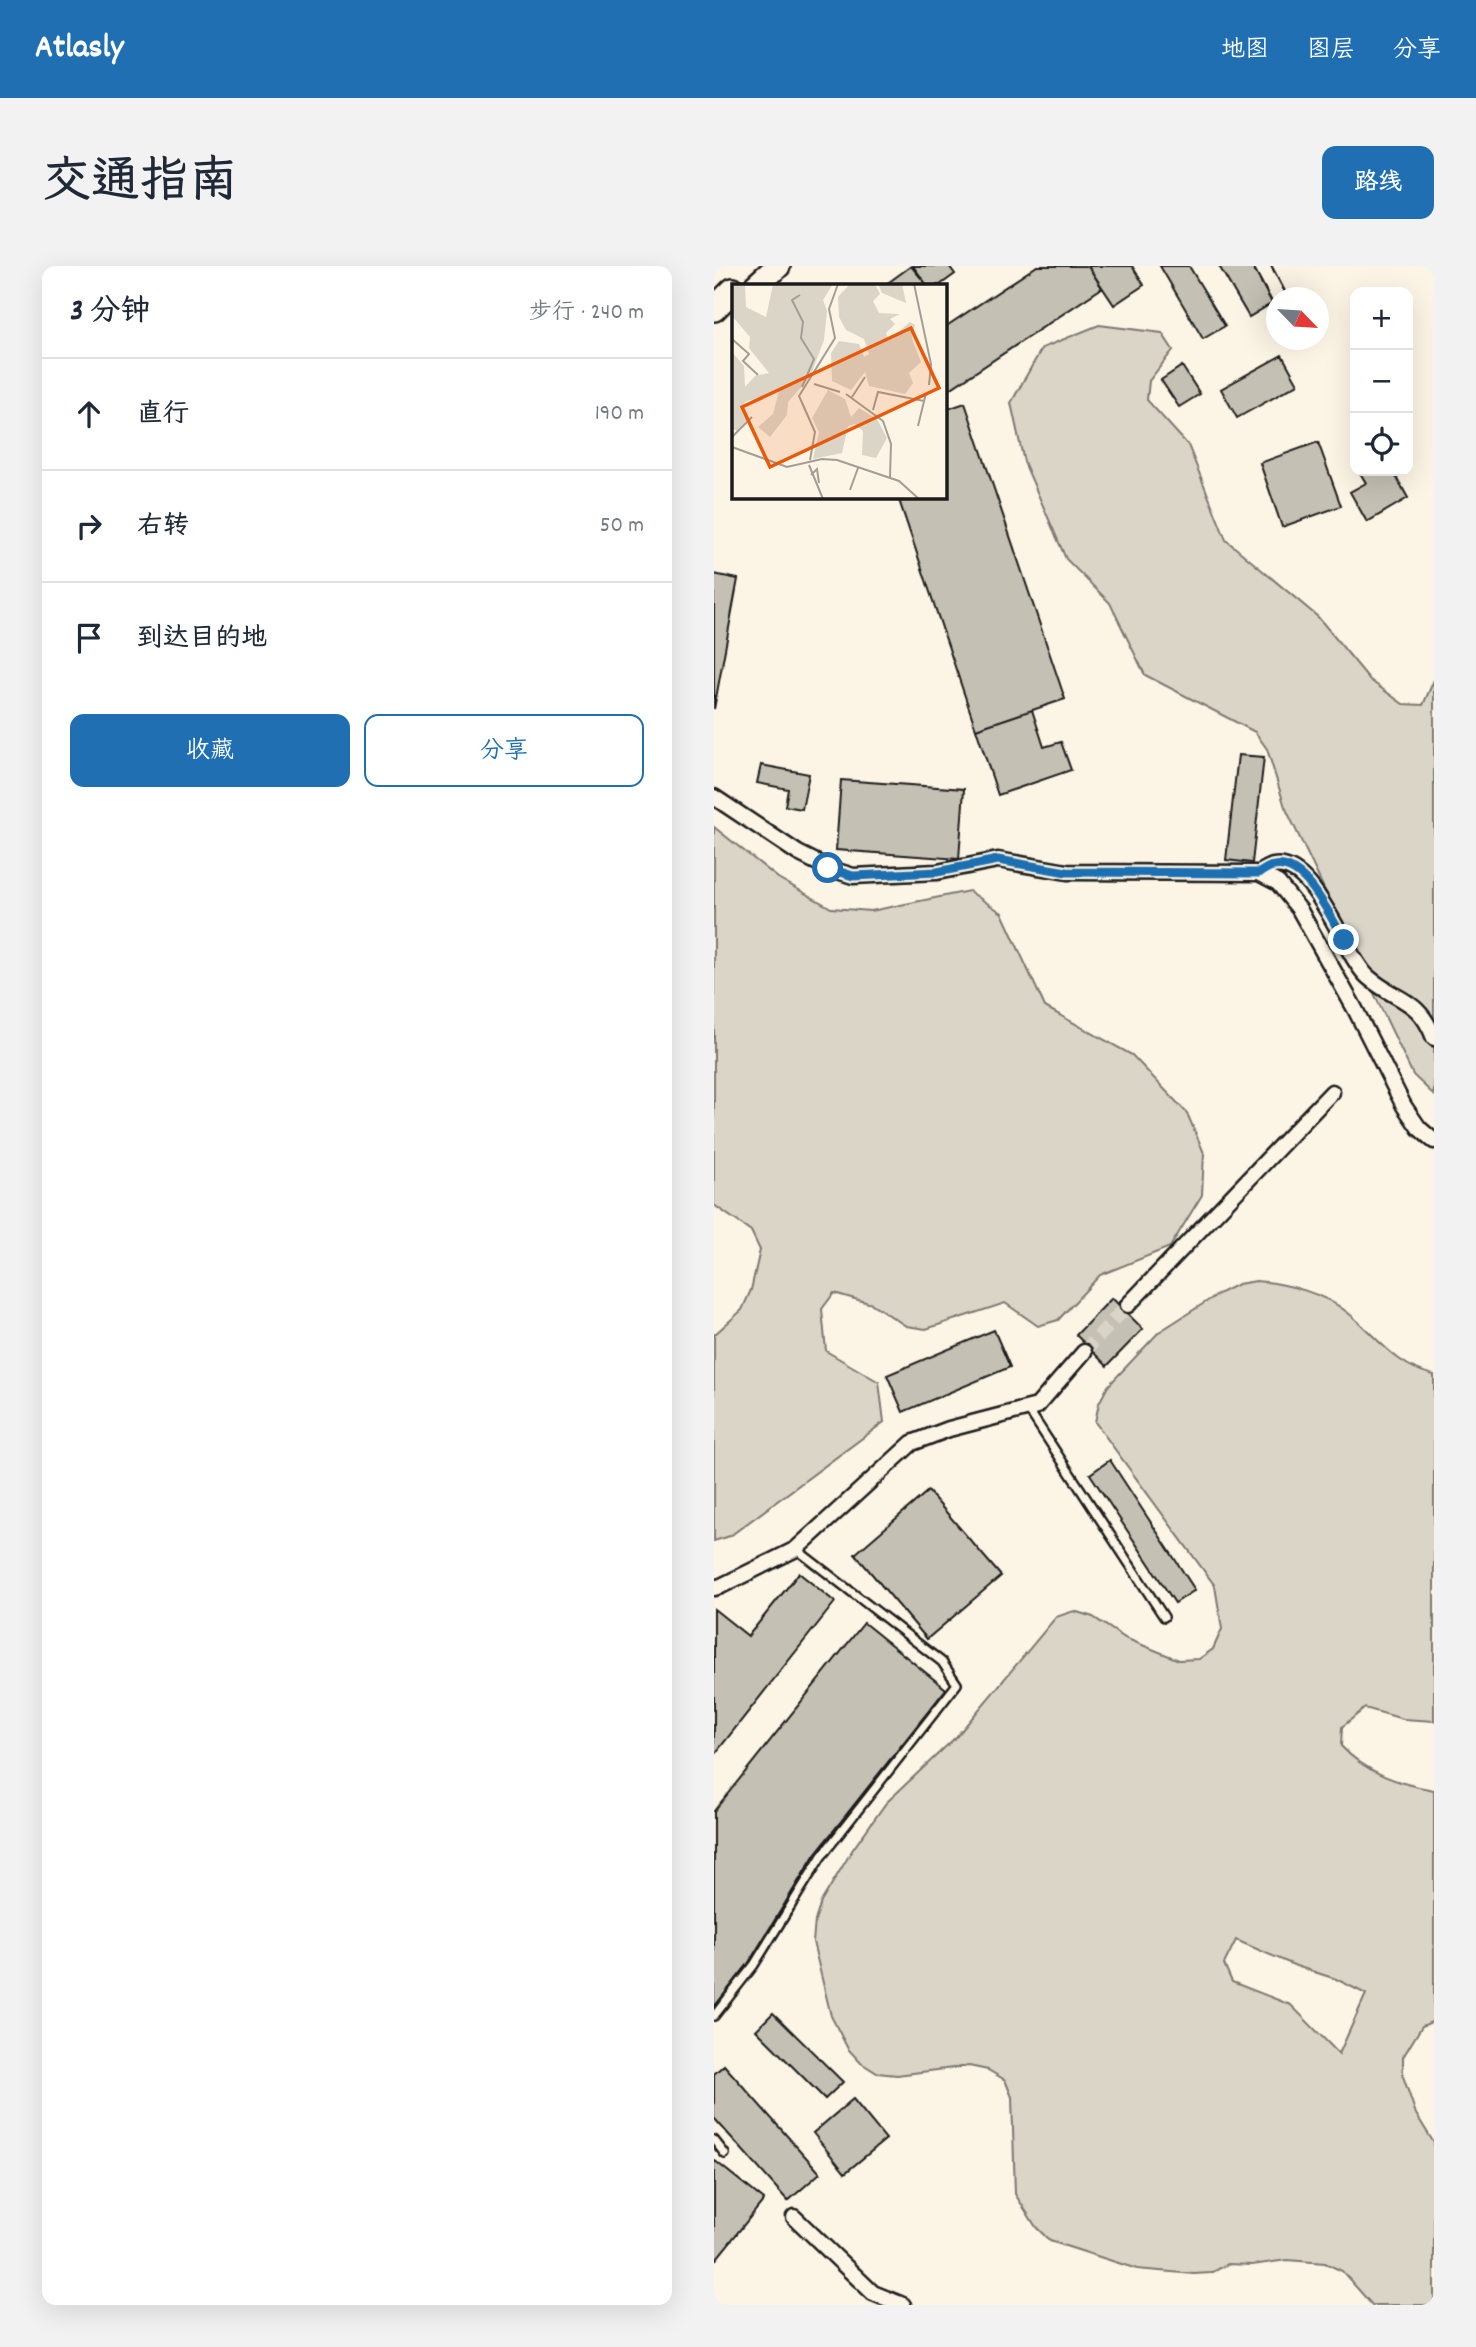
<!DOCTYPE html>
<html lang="zh">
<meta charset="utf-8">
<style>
:root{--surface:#fff;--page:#f2f2f3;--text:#1f2937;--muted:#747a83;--line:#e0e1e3;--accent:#1f6fb2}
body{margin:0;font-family:Dekko,"LXGW WenKai TC",sans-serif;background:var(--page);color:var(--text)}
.controls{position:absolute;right:21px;top:21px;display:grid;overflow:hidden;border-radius:14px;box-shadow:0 7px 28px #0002}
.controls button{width:63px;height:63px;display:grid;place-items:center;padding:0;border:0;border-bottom:2px solid var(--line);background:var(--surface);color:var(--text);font:35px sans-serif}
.compass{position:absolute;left:552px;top:21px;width:63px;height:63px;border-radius:50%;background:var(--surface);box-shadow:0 7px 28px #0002;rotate:115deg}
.stop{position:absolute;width:21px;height:21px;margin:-16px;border:5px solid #1f6fb2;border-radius:50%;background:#fff}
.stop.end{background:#1f6fb2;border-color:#fff;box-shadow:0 2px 7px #0008}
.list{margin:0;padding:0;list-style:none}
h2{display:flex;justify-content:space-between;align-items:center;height:91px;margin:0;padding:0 28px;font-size:30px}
h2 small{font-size:23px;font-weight:400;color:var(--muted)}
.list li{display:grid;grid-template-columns:46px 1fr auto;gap:21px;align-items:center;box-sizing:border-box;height:112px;padding:0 28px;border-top:2px solid var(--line)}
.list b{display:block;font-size:26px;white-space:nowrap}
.list em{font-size:23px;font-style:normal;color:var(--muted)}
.actions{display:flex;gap:14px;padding:21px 28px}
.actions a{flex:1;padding:16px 0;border:2px solid var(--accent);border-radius:14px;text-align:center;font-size:24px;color:var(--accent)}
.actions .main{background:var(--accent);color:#fff}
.icon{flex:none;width:38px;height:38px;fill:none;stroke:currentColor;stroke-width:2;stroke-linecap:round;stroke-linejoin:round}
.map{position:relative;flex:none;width:720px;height:2039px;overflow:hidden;border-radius:14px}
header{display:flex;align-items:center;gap:42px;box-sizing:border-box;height:98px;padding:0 35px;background:var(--accent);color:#fff}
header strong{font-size:33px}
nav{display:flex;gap:38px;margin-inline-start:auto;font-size:24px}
.intro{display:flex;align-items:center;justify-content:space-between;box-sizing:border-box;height:168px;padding:0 42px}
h1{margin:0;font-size:49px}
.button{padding:18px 32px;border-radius:14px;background:var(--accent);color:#fff;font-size:24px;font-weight:700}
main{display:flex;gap:42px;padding:0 42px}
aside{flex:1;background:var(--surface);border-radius:14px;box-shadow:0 7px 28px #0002}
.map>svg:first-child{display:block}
.green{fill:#dbd5c8;stroke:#7c7872;stroke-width:2;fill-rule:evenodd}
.building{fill:#c4c0b3;stroke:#1c1c1c;stroke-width:2}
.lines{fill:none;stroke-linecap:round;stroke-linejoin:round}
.minor-tunnel{stroke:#dad4c7;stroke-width:14;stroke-dasharray:14 7;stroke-linecap:butt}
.service-casing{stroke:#1c1c1c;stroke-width:12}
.minor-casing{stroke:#1c1c1c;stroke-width:19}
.primary-casing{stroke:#1c1c1c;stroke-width:28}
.service{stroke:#fcf5e5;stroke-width:7}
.minor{stroke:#fcf5e5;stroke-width:14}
.primary{stroke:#fcf5e5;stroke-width:23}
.route{stroke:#1f6fb2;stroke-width:9}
.inset-road{fill:none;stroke:#a29e95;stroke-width:2}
.view{fill:#e8590c;fill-opacity:0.15;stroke:#e8590c;stroke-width:3.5}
.inset-edge{fill:none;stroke:#1c1c1c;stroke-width:3.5}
</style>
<header>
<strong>Atlasly</strong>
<nav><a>地图</a><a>图层</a><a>分享</a></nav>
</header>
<div class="intro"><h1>交通指南</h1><a class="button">路线</a></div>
<main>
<aside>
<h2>3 分钟<small>步行 · 240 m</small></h2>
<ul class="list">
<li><svg class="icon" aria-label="ahead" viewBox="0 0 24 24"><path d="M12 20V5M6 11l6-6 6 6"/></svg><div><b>直行</b></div><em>190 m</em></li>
<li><svg class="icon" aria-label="right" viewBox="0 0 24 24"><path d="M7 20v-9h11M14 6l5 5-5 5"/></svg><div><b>右转</b></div><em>50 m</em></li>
<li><svg class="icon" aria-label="arrive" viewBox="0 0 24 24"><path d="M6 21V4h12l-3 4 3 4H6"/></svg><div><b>到达目的地</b></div></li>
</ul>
<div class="actions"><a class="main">收藏</a><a>分享</a></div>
</aside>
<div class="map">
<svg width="720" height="2039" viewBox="0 0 720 2039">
<rect width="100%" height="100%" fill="#fcf5e5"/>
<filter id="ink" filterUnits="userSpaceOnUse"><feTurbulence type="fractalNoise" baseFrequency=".0143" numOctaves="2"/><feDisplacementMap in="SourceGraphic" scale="14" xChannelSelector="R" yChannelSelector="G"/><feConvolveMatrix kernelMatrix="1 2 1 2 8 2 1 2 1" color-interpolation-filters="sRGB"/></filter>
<g filter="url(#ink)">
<!-- green -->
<path class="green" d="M385,59L448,67L459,84L435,115L433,134L474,179L512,274L604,351L656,414L689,438L709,439L720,414V829L699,809L571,541L553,483L541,466L431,409L396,337L352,293L310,196L297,137L328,82Z
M0,561L64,612L117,642L157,645L255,625L288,647L331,741L418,789L473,847L490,887L488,929L456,981L386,1009L344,1054L324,1060L291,1037L212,1063L192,1060L158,1038L120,1027L108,1043L112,1085L165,1116L170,1156L16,1270L0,1275V1069L28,1044L37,1024L46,984L37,965L0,939Z
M542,1015C572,1017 609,1027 633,1046C663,1070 680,1100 720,1109V1455L689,1453L651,1442L628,1461L627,1480C652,1507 685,1518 720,1524V1755L708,1760L689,1791V1810L702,1848L720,1877V2039H658L628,2005L611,1997L573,1994L538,1999L514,1998L497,2007L480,2008L423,2003L336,1975L322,1961L301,1928L298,1831L291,1814L274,1804L255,1800L183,1809L163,1807L147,1797L134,1783L117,1750L99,1676L101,1655L107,1636L139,1583L172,1537L243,1470L342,1351L360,1345L379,1351L411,1372L465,1394L485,1393L499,1383L508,1363L501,1320L381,1156L385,1137L394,1120L445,1066L506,1027L524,1018ZM522,1674L582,1700L622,1713L652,1728L625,1788L577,1739L518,1716L510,1698Z"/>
<!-- building -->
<path class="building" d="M197,0L213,19H171Z
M199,0H235L241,8L226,19H213Z
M323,0H374L388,22L233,125L231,121V61Z
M374,0H418L430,19L400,39Z
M446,0H475L511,60L489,73Z
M505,0H539L560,36L535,51Z
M568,89L584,118L523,152L507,123Z
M468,100L486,128L465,141L447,114Z
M251,137L351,433L262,463L184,231H231V144Z
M604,176L627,240L568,261L546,197Z
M645,205H679L694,232L653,256L636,226L652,217Z
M0,308L24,313L0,443Z
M318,444L330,481L347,476L357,504L284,529L262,463Z
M524,489L550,491L538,597L512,594Z
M47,499L95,508L88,543L71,540L74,523L43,517Z
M127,514L250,523L245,593L122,584Z
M398,1032L429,1063L393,1100L362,1069Z
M280,1064L296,1101L189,1146L173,1109Z
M396,1194L481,1324L461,1337L376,1208Z
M214,1225L287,1310L213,1373L141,1288Z
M85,1307L121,1336L0,1489V1343L34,1370Z
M150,1357L232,1423L101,1588L34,1698L0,1741V1545Z
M59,1747L129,1816L111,1833L42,1764Z
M10,1799L106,1907L74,1935L0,1852V1808Z
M139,1833L172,1873L131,1907L99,1867Z
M0,1894L50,1934L0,1996Z"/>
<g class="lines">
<!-- minor-tunnel -->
<path class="minor-tunnel" d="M370,1086L414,1039"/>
<defs>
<path id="service" d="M314,1143L450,1351
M0,1750L40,1699L107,1591L243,1418L228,1396L82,1283
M0,1874L11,1888"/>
<path id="minor" d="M548,0L565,32
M0,531L84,587L114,602L139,610L223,606L284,594L353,606L545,607L564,617L585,643L641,743L690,840L705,862L720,875
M545,607C549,605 555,601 559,600C601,591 629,689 654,711C683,736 705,732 720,772
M414,1039L618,826
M0,1322L7,1320L82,1283L198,1177L235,1163L323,1140L370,1086
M80,1951L159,2027L189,2039"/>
<path id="primary" d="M43,19L64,0
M0,43L19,24"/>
</defs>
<!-- service casing -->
<use href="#service" class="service-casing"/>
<!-- minor casing -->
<use href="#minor" class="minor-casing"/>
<!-- primary casing -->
<use href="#primary" class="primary-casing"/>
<!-- service -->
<use href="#service" class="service"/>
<!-- minor -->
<use href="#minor" class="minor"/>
<!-- primary -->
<use href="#primary" class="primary"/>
</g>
</g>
<g class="lines" filter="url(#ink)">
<!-- route -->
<path class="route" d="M114,602L139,610L223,606L284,594L353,606L545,607C549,605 555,600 560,600C592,594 617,652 630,674"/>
</g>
<!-- overview -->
<g transform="translate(18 18)">
<rect width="215" height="215" fill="#fcf5e5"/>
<path d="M0,0H13L14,23L34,33L41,0H101L91,16L95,27L92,56L78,93L56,118L55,131L38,153L26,143L41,130L47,107L13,118L10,125L15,136L5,147L0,144V68L12,82L13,103L23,92L37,89L17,64L18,53L0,32ZM118,0H143L148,10L141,17L147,29L168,30L158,35L163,40L154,49L157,56L178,38L183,41L180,55L189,78L177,89L181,99L173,110L137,102L133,88L119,106L100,97L99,69L107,57L127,60L132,73L137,70L132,55L114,46L107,33L106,13ZM146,0H170L174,19L150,9ZM96,106L113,115L119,133L127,124L145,135L155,154L144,174L130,171L131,147L123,140L116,142L110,169L81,175L87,148L80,134Z" fill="#dbd5c8"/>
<path class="inset-road" d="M182,0L199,80L197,101M68,11L60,16L71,38L69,54L82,75L70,103M0,55L17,70L11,77L26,91M82,100L108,108M114,110L151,137L159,160L158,193M120,113L133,93M141,126L146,108L192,117M186,142L194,109M0,153L20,133M0,163L55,183L90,175L105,176L167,197L187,215M78,176L83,148L67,112L103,54L97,25L106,0M77,181L91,215M79,191L85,185L87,199M118,206L126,184"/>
<path class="view" d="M179,44L207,104L38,183L10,123Z"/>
<rect width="215" height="215" class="inset-edge"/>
</g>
</svg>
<div class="controls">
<button>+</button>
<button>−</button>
<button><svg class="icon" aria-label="locate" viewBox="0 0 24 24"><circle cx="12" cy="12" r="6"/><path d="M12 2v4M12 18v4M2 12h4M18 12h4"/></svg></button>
</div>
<svg class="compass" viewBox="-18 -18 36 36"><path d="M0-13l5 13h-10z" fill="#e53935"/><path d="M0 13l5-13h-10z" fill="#747a83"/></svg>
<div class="stop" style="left:114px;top:602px"></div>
<div class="stop end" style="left:630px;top:674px"></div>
</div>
</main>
